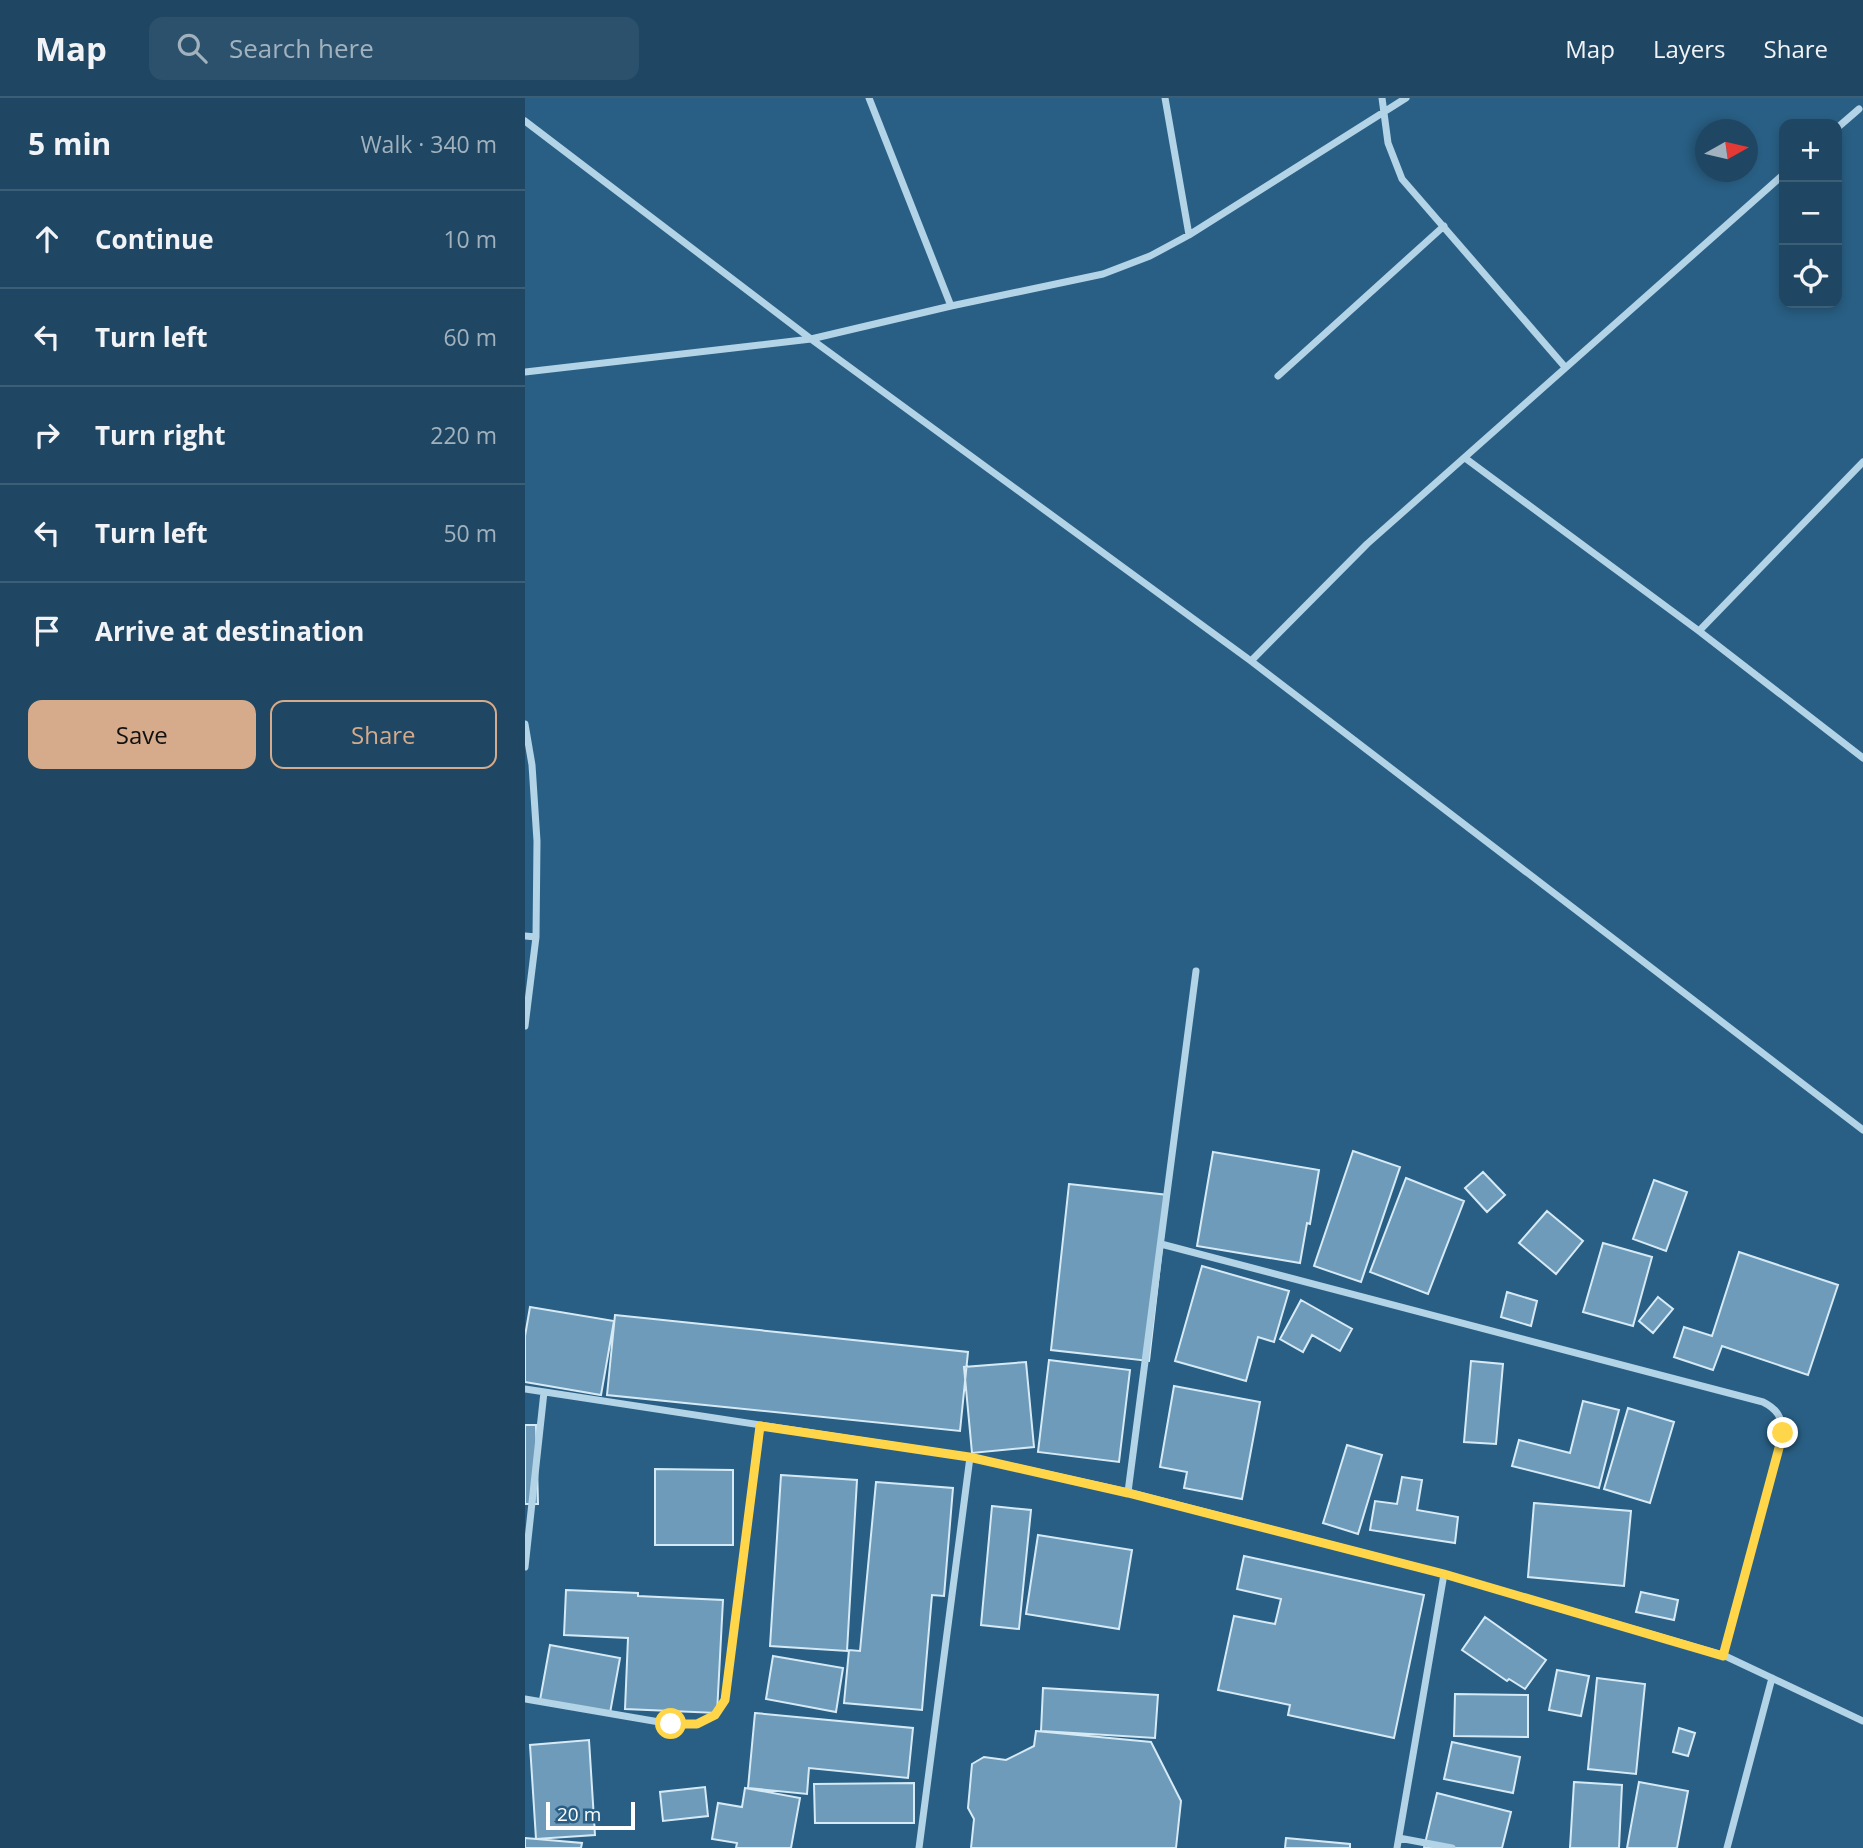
<!DOCTYPE html>
<meta charset="utf-8">
<style>
:root{--surface:#1f4763;--page:#2c516c;--text:#f1f3f6;--muted:#a1b2be;--line:#3c5f78;--accent:#d6ab8b}
body{margin:0;font-family:"Open Sans",sans-serif;background:var(--page);color:var(--text)}
.controls{position:absolute;right:21px;top:21px;display:grid;overflow:hidden;border-radius:14px;box-shadow:0 4px 10px #0003}
.controls button{width:63px;height:63px;display:grid;place-items:center;padding:0;border:0;border-bottom:2px solid var(--line);background:var(--surface);color:var(--text);font:35px sans-serif}
.compass{position:absolute;left:1170px;top:21px;width:63px;height:63px;border-radius:50%;background:var(--surface);box-shadow:0 4px 10px #0003;rotate:82deg}
.scale{position:absolute;left:21px;bottom:18px;width:89px;box-sizing:border-box;padding-left:7px;border:4px solid #fff;border-top:0;font-size:19px;line-height:24px;white-space:nowrap;color:#fff;-webkit-text-stroke:5px #295f84;paint-order:stroke}
.stop{position:absolute;width:21px;height:21px;margin:-16px;border:5px solid #ffd54a;border-radius:50%;background:#fff}
.stop.end{background:#ffd54a;border-color:#fff;box-shadow:0 2px 7px #0008}
.list{margin:0;padding:0;list-style:none}
h2{display:flex;justify-content:space-between;align-items:center;height:91px;margin:0;padding:0 28px;font-size:30px}
h2 small{font-size:23px;font-weight:400;color:var(--muted)}
.list li{display:grid;grid-template-columns:46px 1fr auto;gap:21px;align-items:center;box-sizing:border-box;height:98px;padding:0 28px;border-top:2px solid var(--line)}
.list b{display:block;font-size:26px;white-space:nowrap}
.list em{font-size:23px;font-style:normal;color:var(--muted)}
.actions{display:flex;gap:14px;padding:21px 28px}
.actions a{flex:1;padding:16px 0;border:2px solid var(--accent);border-radius:14px;text-align:center;font-size:24px;color:var(--accent)}
.actions .main{background:var(--accent);color:#111}
.icon{flex:none;width:38px;height:38px;fill:none;stroke:currentColor;stroke-width:2;stroke-linecap:round;stroke-linejoin:round}
.map{position:relative;flex:none;width:1338px;height:1750px;overflow:hidden}
header{display:flex;align-items:center;gap:42px;box-sizing:border-box;height:98px;padding:0 35px;background:var(--surface);border-bottom:2px solid var(--line)}
header strong{font-size:33px}
nav{display:flex;gap:38px;margin-inline-start:auto;font-size:24px}
.search{width:490px;height:63px;background:var(--page);display:flex;align-items:center;gap:18px;box-sizing:border-box;padding:0 24px;border-radius:14px;color:var(--muted);font-size:26px}
main{display:flex}
aside{flex:1;background:var(--surface)}
.map>svg:first-child{display:block}
.building{fill:#6d9bb9;stroke:#d6eaf6;stroke-width:2}
.lines{fill:none;stroke-linecap:round;stroke-linejoin:round}
.minor{stroke:#b3d3e7;stroke-width:7}
.route{stroke:#ffd54a;stroke-width:9}
</style>
<header>
<strong>Map</strong>
<div class="search"><svg class="icon" aria-label="search" viewBox="0 0 24 24"><circle cx="10" cy="10" r="6"/><path d="M15 15l6 6"/></svg>Search here</div>
<nav><a>Map</a><a>Layers</a><a>Share</a></nav>
</header>
<main>
<aside>
<h2>5 min<small>Walk · 340 m</small></h2>
<ul class="list">
<li><svg class="icon" aria-label="ahead" viewBox="0 0 24 24"><path d="M12 20V5M6 11l6-6 6 6"/></svg><div><b>Continue</b></div><em>10 m</em></li>
<li><svg class="icon" aria-label="left" viewBox="0 0 24 24"><path d="M17 20v-9H6M10 6l-5 5 5 5"/></svg><div><b>Turn left</b></div><em>60 m</em></li>
<li><svg class="icon" aria-label="right" viewBox="0 0 24 24"><path d="M7 20v-9h11M14 6l5 5-5 5"/></svg><div><b>Turn right</b></div><em>220 m</em></li>
<li><svg class="icon" aria-label="left" viewBox="0 0 24 24"><path d="M17 20v-9H6M10 6l-5 5 5 5"/></svg><div><b>Turn left</b></div><em>50 m</em></li>
<li><svg class="icon" aria-label="arrive" viewBox="0 0 24 24"><path d="M6 21V4h12l-3 4 3 4H6"/></svg><div><b>Arrive at destination</b></div></li>
</ul>
<div class="actions"><a class="main">Save</a><a>Share</a></div>
</aside>
<div class="map">
<svg width="1338" height="1750" viewBox="0 0 1338 1750">
<rect width="100%" height="100%" fill="#295f84"/>
<!-- building -->
<path class="building" d="M828,1053L875,1069L836,1184L789,1168Z
M688,1054L794,1072L785,1126L782,1125L775,1165L672,1148Z
M958,1074L980,1097L962,1114L940,1090Z
M881,1080L939,1103L903,1196L845,1174Z
M1129,1082L1162,1094L1141,1153L1108,1141Z
M544,1086L643,1097L624,1263L526,1252Z
M1022,1113L1058,1143L1031,1176L994,1145Z
M1078,1145L1127,1159L1108,1228L1058,1214Z
M1214,1154L1313,1187L1283,1277L1197,1248L1188,1272L1149,1259L1159,1229L1187,1238Z
M677,1168L764,1193L749,1244L733,1239L721,1283L650,1263Z
M982,1194L1012,1203L1006,1228L976,1219Z
M1133,1199L1148,1211L1128,1235L1114,1223Z
M776,1202L827,1231L815,1253L787,1237L778,1254L755,1241Z
M5,1209L89,1223L76,1297L0,1284V1238Z
M90,1217L443,1254L435,1333L82,1297Z
M524,1262L605,1272L594,1364L513,1354Z
M946,1263L978,1266L971,1346L939,1344Z
M501,1264L509,1349L447,1355L439,1269Z
M649,1288L735,1304L717,1401L659,1390L662,1374L635,1369Z
M1058,1303L1094,1312L1074,1390L987,1368L994,1342L1045,1355Z
M1103,1310L1149,1324L1125,1405L1079,1391Z
M0,1327H11L13,1406H0Z
M822,1347L857,1357L833,1436L798,1425Z
M130,1371L208,1372V1447H130Z
M256,1377L332,1382L322,1553L245,1548Z
M877,1379L897,1382L892,1412L933,1419L930,1445L845,1432L850,1403L872,1406Z
M351,1384L428,1390L419,1498L407,1497L397,1612L319,1605L324,1552L335,1553Z
M1009,1405L1106,1413L1099,1488L1003,1479Z
M467,1408L506,1412L494,1531L456,1527Z
M513,1437L607,1452L594,1531L501,1516Z
M719,1458L899,1497L869,1640L763,1617L765,1607L693,1592L709,1518L750,1526L756,1501L712,1491Z
M41,1492L113,1495V1498L198,1502L192,1615L100,1611L103,1540L39,1537Z
M1116,1494L1153,1502L1149,1522L1111,1514Z
M960,1519L1021,1562L1000,1591L984,1581L982,1583L937,1552Z
M25,1547L95,1560L85,1615L15,1602Z
M248,1558L318,1570L311,1614L241,1601Z
M1032,1572L1064,1578L1056,1618L1024,1612Z
M1072,1580L1120,1586L1111,1676L1063,1671Z
M518,1590L633,1597L630,1640L516,1633Z
M930,1596L1003,1597V1639L929,1638Z
M230,1615L388,1630L383,1680L284,1670L282,1696L223,1690Z
M1154,1630L1170,1635L1163,1658L1148,1654Z
M511,1633L626,1644L656,1703L651,1750H446L449,1721L443,1710L447,1666L459,1659L481,1662L509,1648Z
M64,1642L70,1737L11,1741L5,1647Z
M927,1644L995,1659L988,1695L919,1681Z
M1049,1684L1097,1687L1094,1750H1045Z
M1114,1684L1163,1693L1152,1750H1102Z
M389,1685V1725H290L289,1686Z
M180,1689L183,1718L138,1723L135,1694Z
M220,1690L275,1700L266,1750H211L212,1745L187,1741L193,1705L217,1709Z
M912,1695L986,1714L977,1750H899Z
M0,1740L57,1745L56,1750H0Z
M761,1740L825,1746V1750H760Z"/>
<g class="lines">
<!-- minor -->
<path class="minor" d="M344,0L426,208
M640,0L664,137
M857,0L863,45L877,81L1040,269
M0,23L286,241L726,563L1338,1032
M1312,30L1334,11
M0,274L286,241L426,208L578,176L625,158L664,137L881,0
M753,278L919,128
M940,360L1174,533L1338,660
M1174,533L1338,364
M726,563L842,446L1259,76
M0,626L7,667L12,743L11,839L0,928
M0,838L11,839
M636,1146L1238,1304C1252,1311 1257,1319 1258,1335L1198,1557
M0,1291L445,1359L603,1394L919,1476L1198,1557L1338,1623
M603,1394L671,873
M0,1469L19,1294
M0,1601L146,1626H172L190,1617L200,1602L235,1328
M874,1740L927,1750
M394,1750L445,1359
M872,1750L919,1476
M1202,1750L1247,1580"/>
</g>
<g class="lines">
<!-- route -->
<path class="route" d="M146,1626H172L190,1617L200,1602L235,1328L444,1359L603,1395L919,1476L1198,1558L1258,1335"/>
</g>
</svg>
<div class="controls">
<button>+</button>
<button>−</button>
<button><svg class="icon" aria-label="locate" viewBox="0 0 24 24"><circle cx="12" cy="12" r="6"/><path d="M12 2v4M12 18v4M2 12h4M18 12h4"/></svg></button>
</div>
<svg class="compass" viewBox="-18 -18 36 36"><path d="M0-13l5 13h-10z" fill="#e53935"/><path d="M0 13l5-13h-10z" fill="#a1b2be"/></svg>
<div class="scale">20 m</div>
<div class="stop" style="left:146px;top:1626px"></div>
<div class="stop end" style="left:1258px;top:1335px"></div>
</div>
</main>
